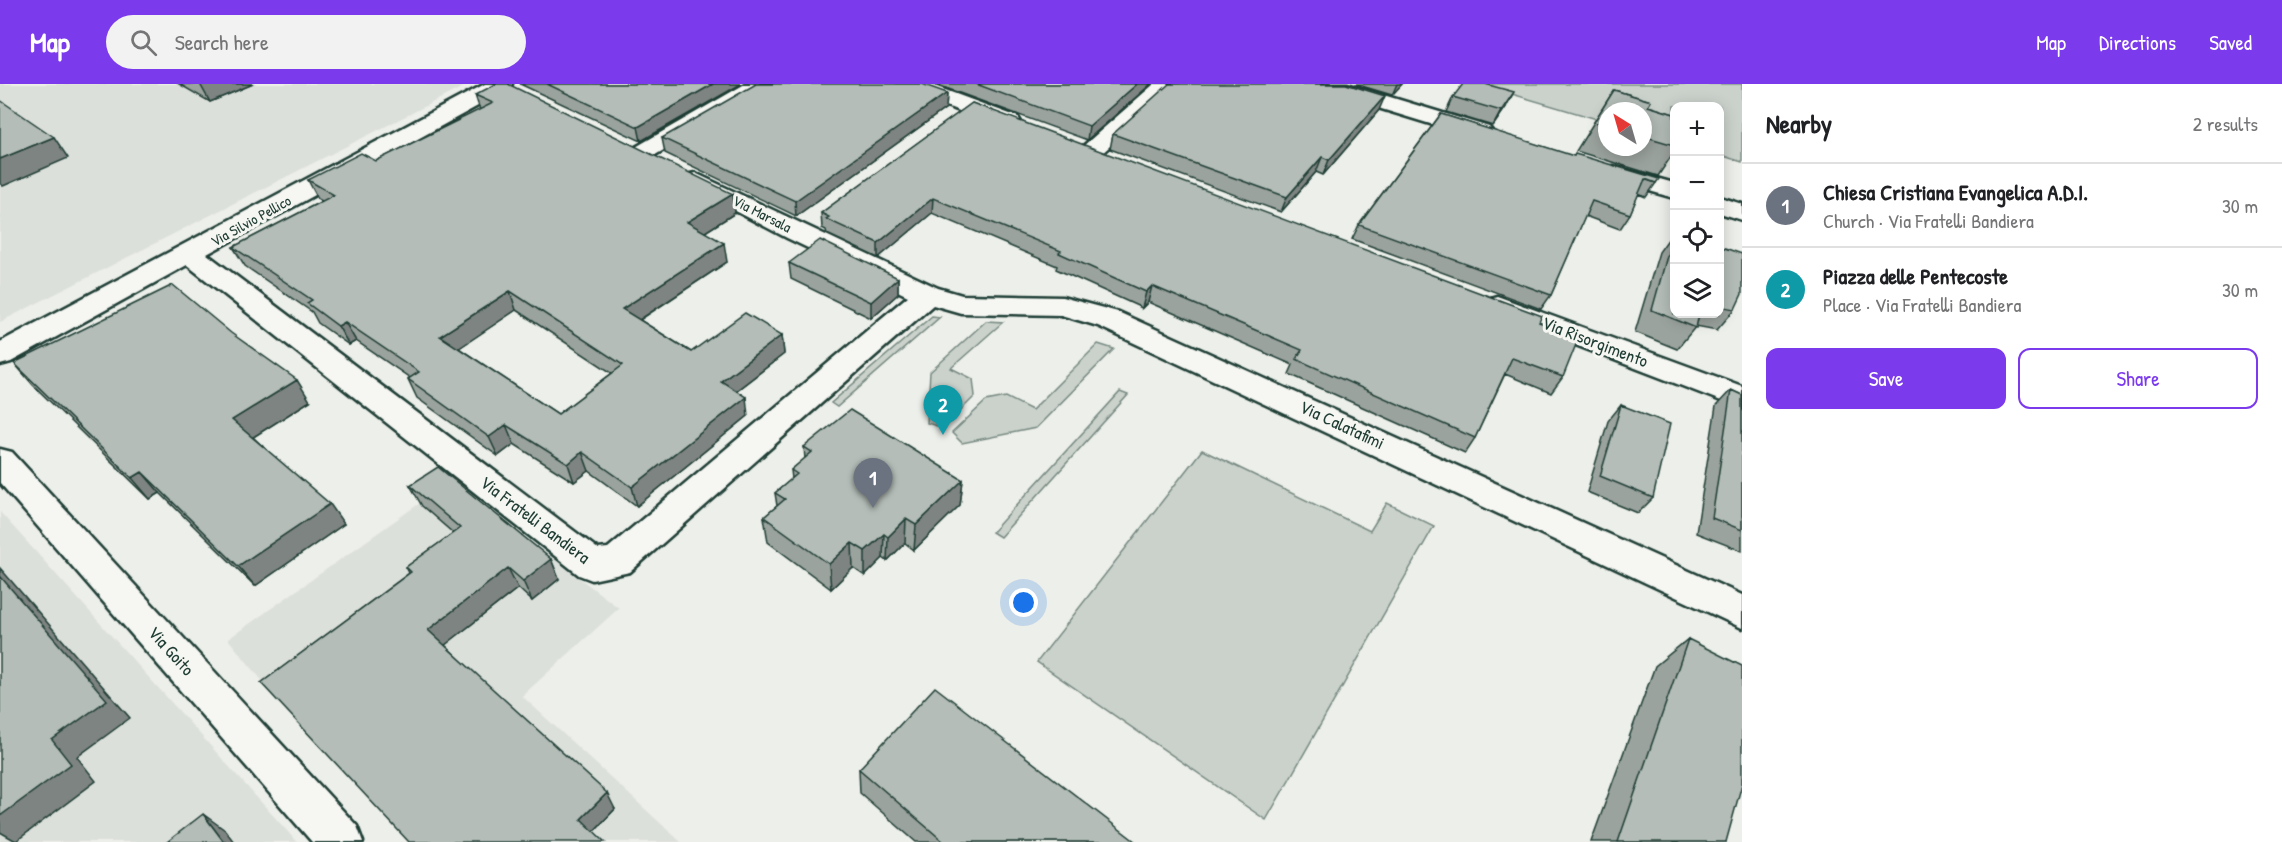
<!DOCTYPE html>
<meta charset="utf-8">
<style>
:root{--surface:#fff;--page:#f2f2f2;--text:#202124;--muted:#757577;--line:#e0e0e0;--accent:#7c3aed}
body{margin:0;font-family:"Patrick Hand",sans-serif;background:var(--page);color:var(--text)}
.controls{position:absolute;right:18px;top:18px;display:grid;overflow:hidden;border-radius:12px;box-shadow:0 3px 15px #0003}
.controls button{width:54px;height:54px;display:grid;place-items:center;padding:0;border:0;border-bottom:2px solid var(--line);background:var(--surface);color:var(--text);font:30px sans-serif}
.compass{position:absolute;left:1598px;top:18px;width:54px;height:54px;border-radius:50%;background:var(--surface);box-shadow:0 3px 15px #0003;rotate:323deg}
.you{position:absolute;left:1024px;top:519px;width:21px;height:21px;margin:-15px;border:4px solid #fff;border-radius:50%;background:#1a73e8;box-shadow:0 0 0 9px #1a73e833}
.badge{display:grid;place-items:center;width:39px;height:39px;border-radius:50%;background:var(--accent);color:#fff;font-size:20px;font-weight:700}
.pin{position:absolute;translate:-50% -50px;filter:drop-shadow(0 2px 3px #0008)}
.pin::after{content:'';position:absolute;top:32px;width:21px;height:18px;background:inherit;clip-path:polygon(0 0,100% 0,50% 100%)}
.list{margin:0;padding:0;list-style:none}
h2{display:flex;justify-content:space-between;align-items:center;height:78px;margin:0;padding:0 24px;font-size:26px}
h2 small{font-size:20px;font-weight:400;color:var(--muted)}
.list li{display:grid;grid-template-columns:39px 1fr auto;gap:18px;align-items:center;box-sizing:border-box;height:84px;padding:0 24px;border-top:2px solid var(--line)}
.list b{display:block;font-size:22px;white-space:nowrap}
.list p{margin:0;font-size:20px;white-space:nowrap;color:var(--muted)}
.list em{font-size:20px;font-style:normal;color:var(--muted)}
.actions{display:flex;gap:12px;padding:18px 24px}
.actions a{flex:1;padding:14px 0;border:2px solid var(--accent);border-radius:12px;text-align:center;font-size:21px;color:var(--accent)}
.actions .main{background:var(--accent);color:#fff}
.icon{flex:none;width:33px;height:33px;fill:none;stroke:currentColor;stroke-width:2;stroke-linecap:round;stroke-linejoin:round}
.map{position:relative;flex:none;width:1742px;height:758px;overflow:hidden}
header{display:flex;align-items:center;gap:36px;box-sizing:border-box;height:84px;padding:0 30px;background:var(--accent);color:#fff}
header strong{font-size:28px}
nav{display:flex;gap:33px;margin-inline-start:auto;font-size:21px}
.search{width:420px;height:54px;background:var(--page);display:flex;align-items:center;gap:15px;box-sizing:border-box;padding:0 21px;border-radius:33px;color:var(--muted);font-size:22px}
main{display:flex}
aside{flex:1;background:var(--surface)}
.map>svg:first-child{display:block}
.built{fill:#dce0db}
.green{fill:#cbd2cc;stroke:#758880;stroke-width:1.5}
.lines{fill:none;stroke-linecap:round;stroke-linejoin:round}
.minor-casing{stroke:#1f3d34;stroke-width:5}
.minor{fill:#f6f6f2;fill-rule:evenodd}
.wall{fill:#9ba39e;stroke:#1f3d34;stroke-width:1.5;fill-rule:evenodd}
.shaded-wall{fill:#7e8481;stroke:#1f3d34;stroke-width:1.5}
.building{fill:#b4bdb8;stroke:#1f3d34;stroke-width:1.5;fill-rule:evenodd}
.labels{text-anchor:middle;stroke-width:6;stroke-linejoin:round;paint-order:stroke}
.far-street-label{font-size:15px;fill:#1f3d34;stroke:#f6f6f2}
.street-label{font-size:18px;fill:#1f3d34;stroke:#f6f6f2}
</style>
<header>
<strong>Map</strong>
<div class="search"><svg class="icon" aria-label="search" viewBox="0 0 24 24"><circle cx="10" cy="10" r="6"/><path d="M15 15l6 6"/></svg>Search here</div>
<nav><a>Map</a><a>Directions</a><a>Saved</a></nav>
</header>
<main>
<div class="map">
<svg width="1742" height="758" viewBox="0 0 1742 758">
<rect width="100%" height="100%" fill="#edefea"/>
<filter id="ink" filterUnits="userSpaceOnUse"><feTurbulence type="fractalNoise" baseFrequency=".0167" numOctaves="2"/><feDisplacementMap in="SourceGraphic" scale="12" xChannelSelector="R" yChannelSelector="G"/><feConvolveMatrix kernelMatrix="1 2 1 2 8 2 1 2 1" color-interpolation-filters="sRGB"/></filter>
<g filter="url(#ink)">
<!-- built -->
<path class="built" d="M0,0H469L0,238Z
M451,397L619,524L522,612L681,758H410L279,617L228,555Z
M0,428L297,758H0Z"/>
<!-- green -->
<path class="green" d="M1478,0H1742V78L1720,71V22H1674V58L1643,27H1607V38Z
M932,232L940,233L837,323L831,319Z
M986,237L1003,238L951,284L973,295L975,312L943,344L927,339L930,288Z
M1098,260L1114,265L1036,344L962,359L952,349L986,317L1006,313L1032,326Z
M1120,308L1128,311L1000,453L992,448Z
M1202,366L1370,447L1387,419L1434,442L1266,736L1037,578Z"/>
<g class="lines">
<defs>
<path id="minor" d="M485,0H512L509,5L207,170L598,465L608,464L908,212L787,154L686,101L683,96L686,91L695,89L938,204L962,211L1062,213L1118,228L1742,511V544L1098,242L1061,231L961,229L933,221L630,488L592,496L579,491L187,181L11,278L0,281V258Z
M745,0H772L769,5L650,74L642,76L634,74L630,69L634,64Z
M898,0H929L1018,33L1021,38L1018,43L1010,45L1002,43L901,5Z
M1154,0H1178L1098,73L1090,75L1082,73L1078,68L1082,63Z
M1313,0H1347L1489,43L1493,48L1489,53L1481,55L1473,53L1316,5Z
M1613,82L1674,99V114L1604,94L1601,89L1604,84Z
M1720,113L1742,120V136L1720,129Z
M1497,212L1742,302V325L1487,227L1483,221L1487,215Z
M0,365L12,368L357,742L363,758H312L0,399Z"/>
</defs>
<!-- minor casing -->
<use href="#minor" class="minor-casing"/>
<!-- minor -->
<use href="#minor" class="minor"/>
</g>
<!-- wall -->
<path class="wall" d="M179,0H253L210,18Z
M520,0H741L641,57Z
M935,0H1151L1087,56Z
M1355,0H1402L1392,11Z
M1614,6L1651,17L1648,22L1674,30V68L1658,92L1576,67ZM1607,27H1643V63H1607Z
M947,9L946,24L796,132L665,69L662,54Z
M475,11L733,110L735,129L705,148L727,178L640,236L691,268L782,251L784,270L736,307L748,332L637,422L589,387L574,398L514,360L498,372L417,314L408,295L410,294L356,257L349,261L318,239L312,228L245,182L233,163L322,117L318,115L308,96L376,77L480,26ZM516,226L612,289L558,330L459,264Z
M1453,13L1506,23L1493,42L1446,28Z
M972,19L1539,238L1563,293L1551,309L1505,290L1475,354L1465,369L1289,290L1293,281L1148,218L1142,224L1056,185L1057,182L932,129L878,174L827,150L826,146L822,144L821,129Z
M1379,26L1323,91L1316,88L1281,128L1110,65L1113,50Z
M1441,30L1656,99L1646,113L1638,110L1630,130L1620,145L1585,132L1551,211L1541,225L1352,155L1359,141Z
M1674,147V230H1719V162L1735,225L1717,246L1696,242L1677,265L1635,248L1659,168Z
M789,179L898,194V210L871,234L791,195Z
M14,279L310,317L253,353L344,440L255,502L160,409L150,415L33,301Z
M1731,306L1742,311V467L1696,449L1716,322Z
M1621,321L1653,414L1638,429L1587,408L1608,337Z
M804,363L963,396L960,421L914,466L905,459L887,477L883,474L865,492L853,484L831,505L768,458L764,433L777,422L775,409L792,395L791,386L805,375Z
M410,401L551,475L559,495L532,517L518,504L445,561L615,725L594,747L261,599L409,489L406,483L453,449L422,422Z
M1688,555L1726,758H1591L1655,582Z
M859,685L1136,758H916L860,709Z"/>
<!-- shaded-wall -->
<path class="shaded-wall" d="M200,0H253L210,18Z
M713,0H741L641,57L638,43Z
M1137,0H1151L1087,56L1089,42Z
M1397,0H1402L1392,11Z
M1514,8L1506,23L1493,42L1501,27Z
M947,9L946,24L796,132L795,117Z
M1385,12L1379,26L1323,91L1329,76Z
M54,53L68,74L3,102L0,99V75Z
M1322,73L1316,88L1281,128L1287,113Z
M733,110L735,129L691,157L687,138Z
M933,114L932,129L878,174V159Z
M724,159L727,178L627,244L622,225Z
M898,194V210L871,234V218Z
M1152,202L1148,218L1142,224L1146,208Z
M510,207L516,226L449,271L440,252Z
M345,238L356,257L349,261L338,242Z
M782,251L784,270L724,316L721,297Z
M297,296L310,317L247,357L232,336Z
M746,313L748,332L637,422L632,403Z
M506,341L514,360L498,372L489,353Z
M582,368L589,387L574,398L568,380Z
M142,388L160,409L150,415L132,394Z
M963,396L960,421L914,466L916,441Z
M330,420L344,440L255,502L238,482Z
M906,435L905,459L887,477L888,453Z
M884,450L883,474L865,492V467Z
M852,459L853,484L831,505L829,480Z
M551,475L559,495L532,517L523,497Z
M0,484L130,634L77,673L96,697L16,757L0,748V732L52,656L0,492Z
M508,484L518,504L440,565L428,546Z
M607,709L615,725L590,751L581,735Z
M203,730L225,746L234,758H224Z"/>
<!-- building -->
<path class="building" d="M496,0H508L733,110L687,138L724,159L622,225L691,268L745,229L782,251L721,297L746,313L632,403L582,368L568,380L506,341L489,353L408,295L419,288L345,238L338,242L307,219L312,216L233,163L334,111L308,96L361,69L376,77L493,19L475,11ZM510,207L623,281L558,330L440,252Z
M547,0H713L638,43Z
M756,0H922L947,9L795,117L662,54Z
M976,0H1137L1089,42Z
M1169,0H1346L1385,12L1329,76L1322,73L1287,113L1113,50Z
M1463,0H1485L1514,8L1501,27L1453,13Z
M1614,6L1651,17L1648,22L1674,30V61L1643,52V27H1607V41L1594,38Z
M0,16L54,53L0,75Z
M972,19L1542,232L1539,238L1579,253L1563,293L1512,274L1475,354L1296,275L1302,266L1152,202L1146,208L1059,169L1061,167L933,114L878,159L826,135L829,133L821,129Z
M1441,30L1574,72L1575,70L1659,95L1656,99L1645,95L1630,130L1592,117L1551,211L1359,141Z
M1674,147V230H1699L1696,244L1652,226Z
M820,156L898,194L871,218L789,179Z
M1719,162L1742,170V210L1735,225L1719,222Z
M173,201L231,249L297,296L232,336L330,420L238,482L142,388L132,394L14,279Z
M1731,306L1742,311V446L1712,434Z
M1621,321L1670,340L1653,414L1600,392Z
M850,326L963,396L916,441L906,435L888,453L884,450L865,467L852,459L829,480L764,433L785,415L775,409L797,390L791,386L812,368L804,363Z
M438,383L551,475L523,497L508,484L428,546L607,709L581,735L605,758H409L261,599L411,488L406,483L460,444L410,401Z
M0,492L107,616L52,656L71,680L0,732Z
M1688,555L1742,582V700L1726,758H1618Z
M935,603L1136,758H944L859,685Z
M203,730L224,758H167Z"/>
</g>
<g class="labels">
<!-- far-street labels -->
<g class="far-street-label">
<text transform="translate(762 130) rotate(27)" y="5">Via Marsala</text>
<text transform="translate(251 137) rotate(-29)" y="5">Via Silvio Pellico</text>
</g>
<!-- street labels -->
<g class="street-label">
<text transform="translate(1595 258) rotate(21)" y="6">Via Risorgimento</text>
<text transform="translate(1342 341) rotate(25)" y="6">Via Calatafimi</text>
<text transform="translate(535 436) rotate(37)" y="6">Via Fratelli Bandiera</text>
<text transform="translate(171 567) rotate(48)" y="6">Via Goito</text>
</g>
</g>
</svg>
<div class="controls">
<button>+</button>
<button>−</button>
<button><svg class="icon" aria-label="locate" viewBox="0 0 24 24"><circle cx="12" cy="12" r="6"/><path d="M12 2v4M12 18v4M2 12h4M18 12h4"/></svg></button>
<button><svg class="icon" aria-label="layers" viewBox="0 0 24 24"><path d="M12 4l9 5-9 5-9-5zM3 14l9 5 9-5"/></svg></button>
</div>
<svg class="compass" viewBox="-18 -18 36 36"><path d="M0-13l5 13h-10z" fill="#e53935"/><path d="M0 13l5-13h-10z" fill="#757577"/></svg>
<div class="you"></div>
<div class="pin badge" style="left:873px;top:424px;background:#6b7280">1</div>
<div class="pin badge" style="left:943px;top:351px;background:#0f9aa8">2</div>
</div>
<aside>
<h2>Nearby<small>2 results</small></h2>
<ul class="list">
<li><span class="badge" style="background:#6b7280">1</span><div><b>Chiesa Cristiana Evangelica A.D.I.</b><p>Church · Via Fratelli Bandiera</p></div><em>30 m</em></li>
<li><span class="badge" style="background:#0f9aa8">2</span><div><b>Piazza delle Pentecoste</b><p>Place · Via Fratelli Bandiera</p></div><em>30 m</em></li>
</ul>
<div class="actions"><a class="main">Save</a><a>Share</a></div>
</aside>
</main>
